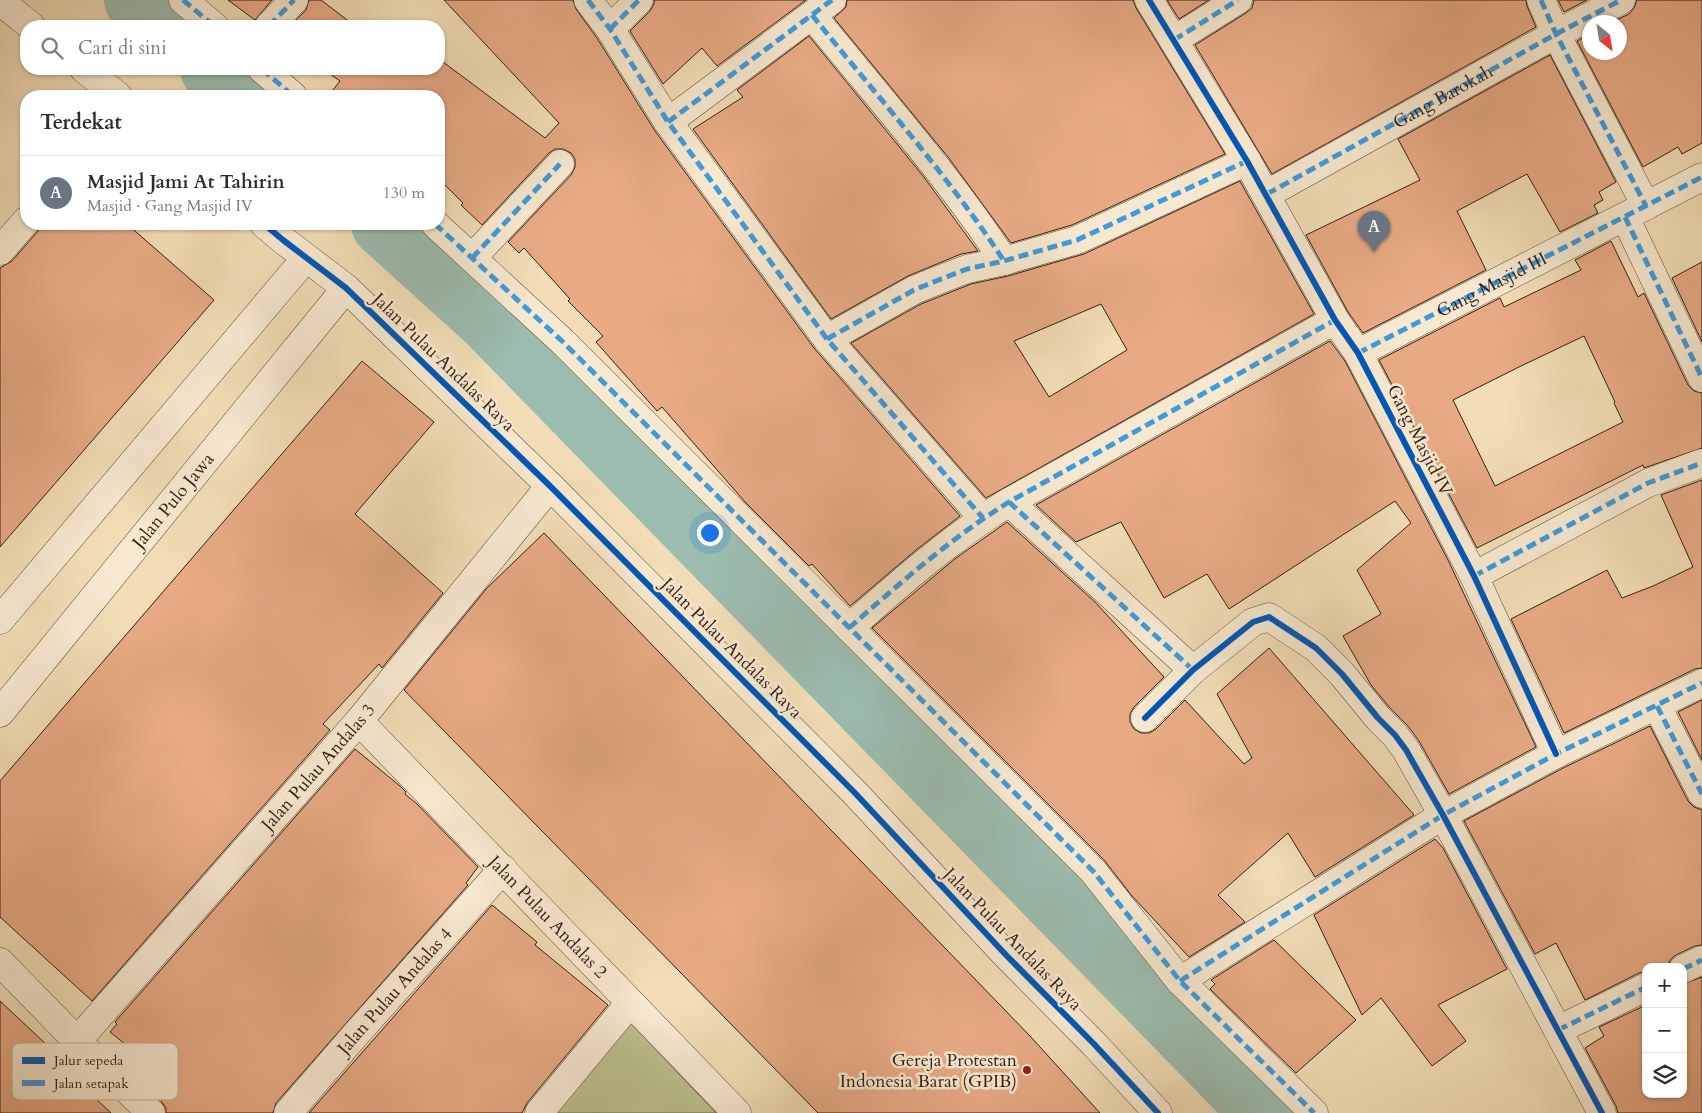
<!DOCTYPE html>
<html lang="id">
<meta charset="utf-8">
<style>
:root{--surface:#fff;--page:#f7f7f7;--text:#2b2b33;--muted:#7c7c81;--line:#e1e1e2;--accent:#8f2418}
body{margin:0;font-family:Cardo,serif;background:var(--page);color:var(--text)}
.controls{position:absolute;right:15px;bottom:15px;display:grid;overflow:hidden;border-radius:10px;box-shadow:0 1px 4px #0004}
.controls button{width:45px;height:45px;display:grid;place-items:center;padding:0;border:0;border-bottom:1px solid var(--line);background:var(--surface);color:var(--text);font:25px sans-serif}
.compass{position:absolute;left:1582px;top:15px;width:45px;height:45px;border-radius:50%;background:var(--surface);box-shadow:0 1px 4px #0004;rotate:150deg}
.you{position:absolute;left:709px;top:532px;width:18px;height:18px;margin:-12px;border:4px solid #fff;border-radius:50%;background:#1a73e8;box-shadow:0 0 0 8px #1a73e833}
.badge{display:grid;place-items:center;width:32px;height:32px;border-radius:50%;background:var(--accent);color:#fff;font-size:16px;font-weight:700}
.pin{position:absolute;translate:-50% -41px;filter:drop-shadow(0 1px 2px #0008)}
.pin::after{content:'';position:absolute;top:26px;width:18px;height:15px;background:inherit;clip-path:polygon(0 0,100% 0,50% 100%)}
.list{margin:0;padding:0;list-style:none}
h2{display:flex;justify-content:space-between;align-items:center;height:65px;margin:0;padding:0 20px;font-size:21px}
h2 small{font-size:16px;font-weight:400;color:var(--muted)}
.list li{display:grid;grid-template-columns:32px 1fr auto;gap:15px;align-items:center;box-sizing:border-box;height:75px;padding:0 20px;border-top:1px solid var(--line)}
.list b{display:block;font-size:19px;white-space:nowrap}
.list p{margin:0;font-size:16px;white-space:nowrap;color:var(--muted)}
.list em{font-size:16px;font-style:normal;color:var(--muted)}
.icon{flex:none;width:28px;height:28px;fill:none;stroke:currentColor;stroke-width:2;stroke-linecap:round;stroke-linejoin:round}
.map{position:relative;flex:none;width:1702px;height:1113px;overflow:hidden}
.search{position:absolute;background:var(--surface);box-shadow:0 1px 4px #0004;left:20px;top:20px;width:425px;height:55px;display:flex;align-items:center;gap:12px;box-sizing:border-box;padding:0 18px;border-radius:20px;color:var(--muted);font-size:19px}
.panel{position:absolute;background:var(--surface);box-shadow:0 1px 4px #0004;left:20px;top:90px;width:425px;height:140px;border-radius:20px}
.map>svg:first-child{display:block}
.green{fill:#bcc08d;stroke:#786e50}
.lines{fill:none;stroke-linecap:round;stroke-linejoin:round}
.river{stroke:#9bbcae;stroke-width:66}
.building{fill:#e7aa85;stroke:#351d13;fill-rule:evenodd}
.minor-casing{stroke:#644d3c;stroke-width:29}
.minor{stroke:#f7e9d0;stroke-width:28}
.quiet{stroke:#3e9bde;stroke-width:5;stroke-dasharray:10 5;stroke-linecap:butt}
.cycleway-casing{stroke:#f7e9d0;stroke-width:9}
.cycleway{stroke:#0057b8;stroke-width:6}
.poi-dot{fill:#8f2418;stroke:#f7e9d0;stroke-width:2}
.labels{text-anchor:middle;stroke-width:5;stroke-linejoin:round;paint-order:stroke}
.street-label{font-size:18px;fill:#351d13;stroke:#f7e9d0}
.poi-label{font-size:18px;fill:#351d13;stroke:#f7e9d0;text-anchor:end}
.key{fill:#f7e9d0;stroke:#bdac97;stroke-width:1}
.key-label{font-size:14px;fill:#351d13}
</style>
<div class="map">
<svg width="1702" height="1113" viewBox="0 0 1702 1113">
<rect width="100%" height="100%" fill="#f2ddb6"/>
<filter id="stains"><feTurbulence type="fractalNoise" baseFrequency=".004" numOctaves="4"/><feColorMatrix values="0 0 0 0 .2 0 0 0 0 .09 0 0 0 0 .02 0 0 0 .5 -.17"/></filter>
<radialGradient id="worn" r=".72"><stop offset=".6" stop-color="#630" stop-opacity="0"/><stop offset="1" stop-color="#630" stop-opacity=".3"/></radialGradient>
<!-- green -->
<path class="green" d="M630,1022L716,1113H553Z"/>
<g class="lines">
<!-- river -->
<path class="river" d="M137,0L166,26
M213,69L243,96
M384,224L488,318L1264,1113"/>
</g>
<!-- building -->
<path class="building" d="M228,0H272L255,20Z
M309,0H321L355,26H290L306,10Z
M444,0H573L576,9L597,38L655,131L814,348L960,516L916,550L850,606L812,564L809,566L746,503L662,407L657,411L596,342L603,336L568,301L570,299L524,248L519,253L508,242L571,175L575,167V159L571,153L563,149H555L549,153L482,225L461,205L463,203L439,179V96H328L340,81L323,69H439V59L545,138L559,123Z
M654,0H806L717,66L702,48L663,84L630,31L650,11L654,4Z
M847,0H1133L1136,8L1225,154L1072,225L1011,243L948,157L834,18L846,7Z
M1167,0H1209L1179,19Z
M1254,0H1526L1527,6L1536,27L1272,174L1195,45L1246,13L1252,8Z
M1558,0H1587L1564,12Z
M1637,0H1702V143L1682,154L1678,147L1643,167L1577,41L1590,34V52H1620V22H1612L1629,14L1634,8Z
M809,36L923,176L978,251L961,254L908,276L831,319L693,129L743,97L737,90Z
M1550,55L1616,182L1599,192L1603,200L1594,205L1598,213L1560,232L1527,174L1457,211L1486,270L1363,333L1348,312L1306,235L1420,180L1398,139Z
M1240,181L1314,314L986,498L851,343L921,304L971,284L1008,276L1084,254ZM1101,304L1127,350L1049,397L1014,341Z
M41,224H127L214,300L0,547V268L12,261L38,231Z
M1611,241L1638,297L1644,293L1688,385L1694,391L1702,393V448L1644,468L1643,465L1477,548L1379,360L1500,298L1504,307L1581,270L1575,260ZM1584,336L1615,402L1614,403L1623,422L1495,486L1453,400L1521,366Z
M1702,262V342L1672,278Z
M1330,341L1345,361L1449,562L1536,747L1449,794L1419,741L1408,726L1390,708L1371,685L1343,636L1381,614L1357,570L1411,523L1395,501L1229,609L1207,574L1164,598L1121,522L1076,542L1036,505Z
M362,361L434,422L355,514L443,593L382,668L379,664L323,724L330,730L92,1001L0,917V781Z
M1702,480V668L1695,669L1564,733L1511,619L1607,570L1622,598L1653,586L1693,567L1661,495Z
M1007,522L1095,602L1164,677L1134,707L1130,714V722L1134,729L1141,733H1149L1156,729L1185,700L1244,764L1252,758L1217,694L1269,648L1414,815L1315,877L1288,833L1218,895L1245,922L1189,957L1132,896L1104,860L872,628L956,558Z
M544,533L1030,1036L1100,1113H818L404,690L487,588Z
M1702,700V760L1678,712Z
M1650,726L1688,801L1694,807L1702,810V945L1695,946L1676,955L1670,960L1668,967H1646V972L1639,973L1585,1000L1556,943L1535,954L1464,821L1563,768Z
M355,749L400,786L406,792L405,794L417,804L478,867L466,883L468,885L276,1103L273,1113H166V1108L161,1101L175,1084L110,1032L117,1024L115,1022Z
M1435,839L1443,848L1507,969L1438,1005L1466,1041L1432,1066L1381,998L1362,1015L1314,915Z
M492,905L537,942L535,945L608,1005L527,1103L522,1113H309Z
M1274,940L1356,1020L1296,1073L1210,989L1215,984L1211,980Z
M1702,977V1113H1618L1616,1106L1585,1048L1604,1036L1599,1027L1646,1005V1094H1683V984Z
M0,1001L80,1076L76,1080L111,1113H0Z"/>
<g class="lines">
<defs>
<g id="minor">
<path d="M183,0L214,26"/>
<path d="M588,0L610,29L668,122L827,339L983,518"/>
<path d="M1149,0L1247,161L1335,320L1358,353L1474,576L1556,754"/>
<path d="M1541,0L1556,34L1646,206"/>
<path d="M0,1L31,26"/>
<path d="M812,15C877,96 947,174 1004,261"/>
<path d="M269,26L294,0"/>
<path d="M610,29L639,0"/>
<path d="M1174,40L1238,0"/>
<path d="M84,69L118,96"/>
<path d="M262,69L293,96"/>
<path d="M668,122L832,0"/>
<path id="s1" d="M1267,194L1556,34L1621,0"/>
<path d="M1625,217L1702,378"/>
<path d="M264,224L283,240L346,288L550,486L855,793L1006,955L1094,1044L1158,1113"/>
<path d="M435,224L563,342L1093,871L1180,981L1314,1113"/>
<path d="M0,251L26,221"/>
<path d="M472,258L560,164"/>
<path d="M827,339L914,290L941,279L967,269L1004,261L1077,240L1247,161"/>
<path d="M1358,353L1702,177"/>
<path d="M1009,502L1193,670"/>
<path d="M1474,576L1648,483L1702,463"/>
<path d="M0,620L306,258"/>
<path d="M849,628C900,583 951,538 1009,502L1335,320"/>
<path d="M1657,706L1702,794"/>
<path id="s2" d="M0,713L346,288"/>
<path d="M1145,718L1193,670L1253,622L1269,617L1316,648L1342,674L1378,718L1395,735L1406,750L1443,815L1602,1113"/>
<path id="s3" d="M359,721L737,1113"/>
<path d="M0,962L77,1041L151,1113"/>
<path d="M1683,969L1702,960"/>
<path d="M1180,981L1443,815L1556,754L1702,683"/>
<path d="M1558,1030L1646,987"/>
<path id="s4" d="M77,1041L359,721L550,486"/>
<path id="s5" d="M288,1113L357,1033L503,869"/>
<path d="M539,1113L630,1003"/>
</g>
</defs>
<!-- minor casing -->
<use href="#minor" class="minor-casing"/>
<!-- minor -->
<use href="#minor" class="minor"/>
<!-- quiet -->
<g class="quiet">
<path d="M183,0L214,26"/>
<path d="M588,0L610,29L668,122L827,339L983,518"/>
<path d="M1541,0L1556,34L1646,206"/>
<path d="M812,15C877,96 947,174 1004,261"/>
<path d="M269,26L294,0"/>
<path d="M610,29L639,0"/>
<path d="M1174,40L1238,0"/>
<path d="M262,69L293,96"/>
<path d="M668,122L832,0"/>
<path d="M1267,194L1556,34L1621,0"/>
<path d="M1625,217L1702,378"/>
<path d="M435,224L563,342L1093,871L1180,981L1314,1113"/>
<path d="M472,258L560,164"/>
<path d="M827,339L914,290L941,279L967,269L1004,261L1077,240L1247,161"/>
<path id="s6" d="M1358,353L1702,177"/>
<path d="M1009,502L1193,670"/>
<path d="M1474,576L1648,483L1702,463"/>
<path d="M849,628C900,583 951,538 1009,502L1335,320"/>
<path d="M1657,706L1702,794"/>
<path d="M1683,969L1702,960"/>
<path d="M1180,981L1443,815L1556,754L1702,683"/>
<path d="M1558,1030L1646,987"/>
</g>
<defs>
<path id="cycleway" d="M1149,0L1247,161L1335,320L1358,353L1474,576L1556,754
M264,224L283,240L346,288L550,486L855,793L1006,955L1094,1044L1158,1113
M1145,718L1193,670L1253,622L1269,617L1316,648L1342,674L1378,718L1395,735L1406,750L1443,815L1602,1113"/>
</defs>
<!-- cycleway casing -->
<use href="#cycleway" class="cycleway-casing"/>
<!-- cycleway -->
<use href="#cycleway" class="cycleway"/>
</g>
<!-- markers -->
<circle class="poi-dot" cx="1027" cy="1070" r="5"/>
<g class="labels">
<!-- street labels -->
<g class="street-label">
<text dy="6" stroke="none"><textPath href="#s1" startOffset="201">Gang Barokah</textPath></text>
<text dy="6" stroke="none"><textPath href="#s6" startOffset="150">Gang Masjid III</textPath></text>
<text transform="translate(444 362) rotate(44)" y="6">Jalan Pulau Andalas Raya</text>
<text transform="translate(1420 440) rotate(63)" y="6">Gang Masjid IV</text>
<text dy="6" stroke="none"><textPath href="#s2" startOffset="274">Jalan Pulo Jawa</textPath></text>
<text transform="translate(732 648) rotate(45)" y="6">Jalan Pulau Andalas Raya</text>
<text dy="6" stroke="none"><textPath href="#s4" startOffset="365">Jalan Pulau Andalas 3</textPath></text>
<text dy="6" stroke="none"><textPath href="#s3" startOffset="272">Jalan Pulau Andalas 2</textPath></text>
<text transform="translate(1013 939) rotate(46)" y="6">Jalan Pulau Andalas Raya</text>
<text dy="6" stroke="none"><textPath href="#s5" startOffset="162">Jalan Pulau Andalas 4</textPath></text>
</g>
<!-- poi labels -->
<g class="poi-label">
<text x="1017" y="1066">Gereja Protestan<tspan x="1017" dy="21">Indonesia Barat (GPIB)</tspan></text>
</g>
</g>
<!-- legend -->
<rect x="12" y="1043" width="166" height="57" rx="8" class="key"/>
<rect x="22" y="1057" width="23" height="7" fill="#0057b8"/>
<rect x="22" y="1080" width="23" height="6" fill="#3e9bde"/>
<g class="key-label">
<text x="54" y="1065">Jalur sepeda</text>
<text x="54" y="1088">Jalan setapak</text>
</g>
<rect width="100%" height="100%" filter="url(#stains)"/>
<rect width="100%" height="100%" fill="url(#worn)"/>
</svg>
<div class="controls">
<button>+</button>
<button>−</button>
<button><svg class="icon" aria-label="layers" viewBox="0 0 24 24"><path d="M12 4l9 5-9 5-9-5zM3 14l9 5 9-5"/></svg></button>
</div>
<svg class="compass" viewBox="-18 -18 36 36"><path d="M0-13l5 13h-10z" fill="#e53935"/><path d="M0 13l5-13h-10z" fill="#7c7c81"/></svg>
<div class="you"></div>
<div class="pin badge" style="left:1374px;top:252px;background:#6b7280">A</div>
<div class="search"><svg class="icon" aria-label="search" viewBox="0 0 24 24"><circle cx="10" cy="10" r="6"/><path d="M15 15l6 6"/></svg>Cari di sini</div>
<section class="panel">
<h2>Terdekat<small></small></h2>
<ul class="list">
<li><span class="badge" style="background:#6b7280">A</span><div><b>Masjid Jami At Tahirin</b><p>Masjid · Gang Masjid IV</p></div><em>130 m</em></li>
</ul>
</section>
</div>
